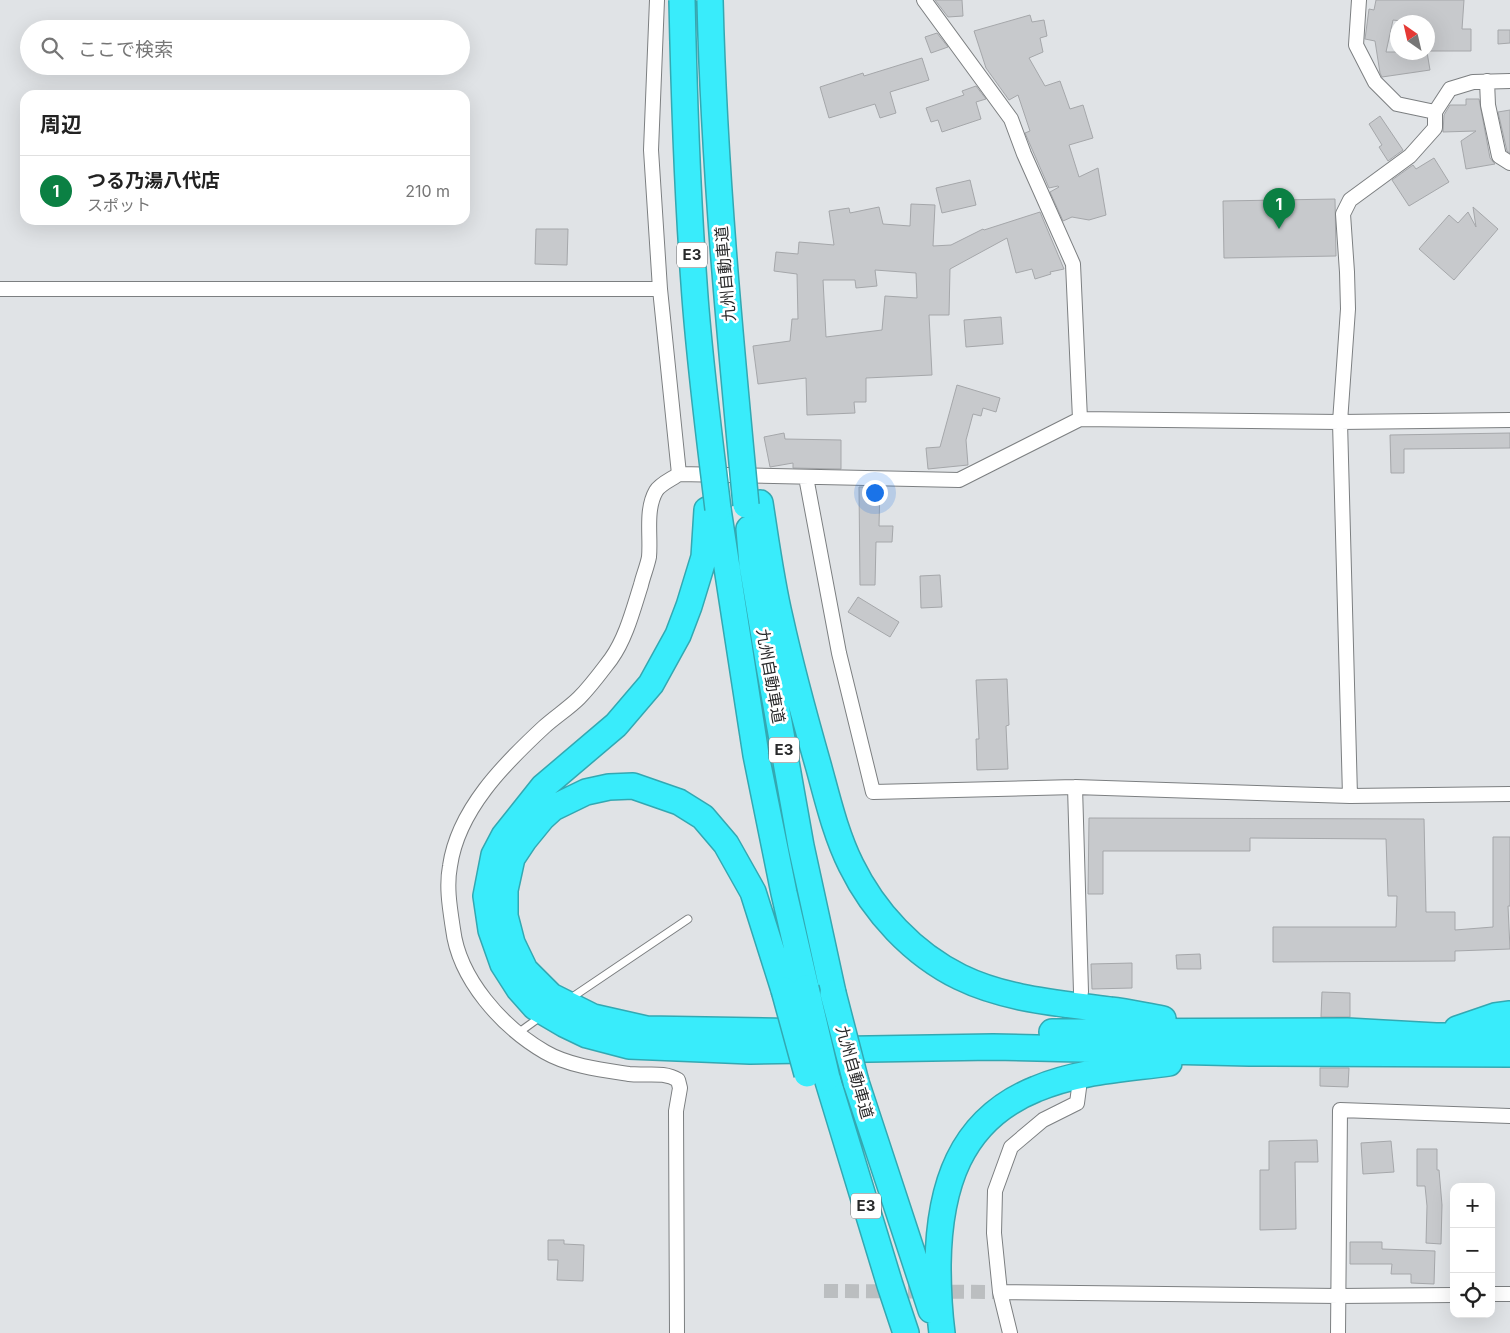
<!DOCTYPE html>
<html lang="ja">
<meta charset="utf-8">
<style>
:root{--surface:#fff;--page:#f6f6f6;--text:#222;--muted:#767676;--line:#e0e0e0;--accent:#0b8043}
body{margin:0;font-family:Inter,"Noto Sans JP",sans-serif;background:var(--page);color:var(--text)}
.controls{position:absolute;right:15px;bottom:15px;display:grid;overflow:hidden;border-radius:10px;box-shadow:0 5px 20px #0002}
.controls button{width:45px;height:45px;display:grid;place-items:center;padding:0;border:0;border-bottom:1px solid var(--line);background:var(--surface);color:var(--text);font:25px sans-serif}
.compass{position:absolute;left:1390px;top:15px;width:45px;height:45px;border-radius:50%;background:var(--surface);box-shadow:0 5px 20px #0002;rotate:326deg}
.you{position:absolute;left:874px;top:492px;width:18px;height:18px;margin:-12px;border:4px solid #fff;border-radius:50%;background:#1a73e8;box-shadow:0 0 0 8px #1a73e833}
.badge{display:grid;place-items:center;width:32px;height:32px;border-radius:50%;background:var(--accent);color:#fff;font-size:16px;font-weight:700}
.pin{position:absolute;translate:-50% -41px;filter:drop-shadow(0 1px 2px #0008)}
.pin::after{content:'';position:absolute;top:26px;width:18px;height:15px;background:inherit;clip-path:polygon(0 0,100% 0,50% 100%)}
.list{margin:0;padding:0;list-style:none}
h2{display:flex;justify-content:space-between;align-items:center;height:65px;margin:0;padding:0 20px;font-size:21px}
h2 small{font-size:16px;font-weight:400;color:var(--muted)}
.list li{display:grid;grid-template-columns:32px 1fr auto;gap:15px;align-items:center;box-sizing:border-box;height:70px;padding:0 20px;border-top:1px solid var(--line)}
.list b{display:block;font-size:19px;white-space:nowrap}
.list p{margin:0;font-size:16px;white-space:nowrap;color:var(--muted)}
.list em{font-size:16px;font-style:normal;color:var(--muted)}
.icon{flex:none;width:28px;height:28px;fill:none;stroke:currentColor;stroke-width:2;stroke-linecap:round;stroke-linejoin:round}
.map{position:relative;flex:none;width:1510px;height:1333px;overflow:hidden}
.search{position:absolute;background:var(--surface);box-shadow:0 5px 20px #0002;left:20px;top:20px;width:450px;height:55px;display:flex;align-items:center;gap:12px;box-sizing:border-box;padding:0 18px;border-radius:28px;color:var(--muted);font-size:19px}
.panel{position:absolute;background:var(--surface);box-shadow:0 5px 20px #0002;left:20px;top:90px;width:450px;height:135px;border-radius:15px}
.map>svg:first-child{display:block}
.building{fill:#c7c9cc;stroke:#a5a7aa;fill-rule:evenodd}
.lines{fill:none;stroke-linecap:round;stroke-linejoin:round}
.minor-tunnel{stroke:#bbbec0;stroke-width:14;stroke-dasharray:14 7;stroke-linecap:butt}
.service-casing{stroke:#7c7f81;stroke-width:9}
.minor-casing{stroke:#7c7f81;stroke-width:16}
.motorway-casing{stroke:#33a8b2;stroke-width:28}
.service{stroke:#fff;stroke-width:7}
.minor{stroke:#fff;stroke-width:14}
.motorway{stroke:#39ecfb;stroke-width:25}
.motorway-bridge-casing{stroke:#33a8b2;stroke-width:28;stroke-linecap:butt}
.motorway-bridge{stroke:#39ecfb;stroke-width:25}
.labels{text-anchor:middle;stroke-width:5;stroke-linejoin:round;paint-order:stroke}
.shield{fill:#fff;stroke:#68696a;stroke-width:1}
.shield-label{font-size:15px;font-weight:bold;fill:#28292a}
.street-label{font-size:16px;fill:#28292a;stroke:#fff}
</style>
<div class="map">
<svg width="1510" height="1333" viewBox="0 0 1510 1333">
<rect width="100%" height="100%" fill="#e0e3e6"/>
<!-- building -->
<path class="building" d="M935,0H962L963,16L948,17Z
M1376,0H1464L1462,29H1471V51H1428V22H1410L1393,20L1386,52H1427L1430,70L1382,77L1380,73L1375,41L1365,39L1369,9L1374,10Z
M1030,15L1032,22L1044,20L1047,36L1040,38L1043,52L1029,58L1045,86L1060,81L1070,109L1083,105L1093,138L1069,145L1079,177L1098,168L1106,215L1089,220L1072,217L1063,221L1050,192L1059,187L1058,186L1049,188L1025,133L1030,131L1018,95L1009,100L986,68L974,31Z
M1498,30H1510V43L1498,44Z
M937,33L948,47L931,53L925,37Z
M922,58L929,80L890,92L896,113L880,118L875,104L829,118L820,87L863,73L864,76Z
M976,86L986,99L976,102L981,119L942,132L938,120L931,122L926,108L964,95L962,91Z
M1466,99H1479L1490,158L1495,164L1466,169L1461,141L1476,131L1443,132L1444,115L1450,105H1466Z
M1510,110V153L1507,151L1498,112Z
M1380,116L1403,150L1388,161L1379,147L1382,145L1369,124Z
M1434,158L1449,182L1409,206L1392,180L1413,165L1416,169Z
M970,180L976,205L942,213L936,188Z
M1335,199L1336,256L1224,258L1223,201Z
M911,204L935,205L933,246L951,245L983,229L984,230L1040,212L1064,269L1050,272L1051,274L1035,279L1032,269L1016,273L1007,238L950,269L949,315H929L932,375L866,378V402H854L855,413L807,415L806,378L758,384L753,346L790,341L792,319H798L797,274L774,271L776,252L798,254L799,242L834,245L829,211L849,208L850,213L879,207L883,224L910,226ZM875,270L916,273L917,298L885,296L882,330L826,337L823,280H855L856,288L877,286Z
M1473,207L1498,229L1454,280L1419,249L1449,215L1458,223L1468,212L1476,227Z
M536,229H568L567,265L535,264Z
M1001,317L1003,344L966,347L964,320Z
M957,385L1000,398L996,412L983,408L981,416L973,414L966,440L968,465L928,469L926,448L940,447Z
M784,433L785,439L841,440V469L793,468V463L770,467L764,437Z
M1510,433V448L1404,449V473H1391L1390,435Z
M859,487H880L879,526H893L892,542H876L875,585H860Z
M940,575L942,607L921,608L920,576Z
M858,597L899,622L890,637L848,612Z
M1007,679L1009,725L1006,726L1008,769L977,770L976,739H979L976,680Z
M1089,818L1424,819L1426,912H1455V930L1493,927V837H1510V906H1508L1510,949L1455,951V961L1273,962V927H1396L1397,896H1388L1386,839L1250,838V851H1103V894H1088Z
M1200,954L1201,969H1177L1176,955Z
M1132,963V988L1092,989L1091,964Z
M1322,992L1350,993V1017H1321Z
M1320,1068H1349L1348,1087L1320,1086Z
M1317,1140L1318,1162H1295L1296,1229L1260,1230V1170H1269V1141Z
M1391,1141L1394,1172L1363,1174L1361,1143Z
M1417,1149H1437V1170H1439L1442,1205L1441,1244L1426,1243L1427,1206L1425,1186H1417Z
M548,1240H564V1244L584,1245L583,1281L557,1280L558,1260H548Z
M1350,1242H1382V1249L1435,1251L1434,1284L1411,1283V1274H1391L1392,1264H1350Z"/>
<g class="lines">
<!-- minor-tunnel -->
<path class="minor-tunnel" d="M824,1291L1000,1292"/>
<defs>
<path id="service" d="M574,996L688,919
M518,1033L536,1020"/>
<path id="minor" d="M657,0L651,150L660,289L679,474
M924,0L1011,119L1024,154L1073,264L1080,419
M1359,0L1356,45L1375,82L1397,104L1435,112
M1487,81L1488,105L1499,156L1510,163
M0,289H660
M806,477L839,653L873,792L1075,787L1350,796L1510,794
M1075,787L1081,992
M1350,796L1340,422L1348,309L1347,272L1343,214L1350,200L1410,156L1435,128V112L1450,89L1473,82L1510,81
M1000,1292L1339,1296L1454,1295
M1491,1294H1510
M677,1333L676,1111L680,1088L678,1080C664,1071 646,1076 629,1074C602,1070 569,1066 545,1052C502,1027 459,979 453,929C450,909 446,887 450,866C458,810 504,764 544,727C555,717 569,708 579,698C591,686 601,672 611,659C626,638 633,610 641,585C643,576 647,567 649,557C651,537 645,510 656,491C660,484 672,479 679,474L959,480L1080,419L1340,422L1510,420
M1010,1333L1000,1292L994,1233L995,1191L1011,1147L1043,1120L1077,1103L1079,1088
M1338,1333L1340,1110L1510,1116"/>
<path id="motorway" d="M760,503C766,541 771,580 780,618C791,668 805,719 819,768C828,801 836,835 851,865C874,912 913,954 960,977C1007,1000 1060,1003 1110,1010C1128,1012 1145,1016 1163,1019
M718,509L756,755L784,893L806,988
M707,510L704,557L689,606L678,635L651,684L616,725L543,787L504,836L494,855L486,896L491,930L503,964L519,989L535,1007L564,1024L587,1035L629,1046L750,1051L993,1047L1249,1053L1510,1054
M749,529L752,565L769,666L801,846L833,993
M784,990L753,892L726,844L703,817L679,802L633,786L609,787L586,792L553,808L542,818L524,840L512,858L505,890V916L512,943L525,970L551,996L593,1017L646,1029L817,1032
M1457,1029L1495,1016L1510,1014
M1052,1032L1347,1031L1436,1036L1510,1035
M827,1078L890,1285L906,1333
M856,1082L931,1310
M942,1333C939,1310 938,1288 938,1265C939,1188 959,1120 1036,1089C1078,1071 1125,1069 1169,1063"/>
</defs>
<!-- service casing -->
<use href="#service" class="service-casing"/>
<!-- minor casing -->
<use href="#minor" class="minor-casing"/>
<!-- motorway casing -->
<use href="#motorway" class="motorway-casing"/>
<!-- service -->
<use href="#service" class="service"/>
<!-- minor -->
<use href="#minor" class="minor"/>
<!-- motorway -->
<use href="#motorway" class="motorway"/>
<defs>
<path id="motorway-bridge" d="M682,0C684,94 687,189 694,283C699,359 709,434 718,509
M710,0C714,169 730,337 746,505
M806,988L827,1078
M784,990L807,1074
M833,993L856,1082"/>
</defs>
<!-- motorway-bridge casing -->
<use href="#motorway-bridge" class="motorway-bridge-casing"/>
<!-- motorway-bridge -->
<use href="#motorway-bridge" class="motorway-bridge"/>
</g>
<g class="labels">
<!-- shield labels -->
<g class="shield">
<rect x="677" y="242.5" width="30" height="25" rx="4"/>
<rect x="769" y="737.5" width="30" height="25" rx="4"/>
<rect x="851" y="1193.5" width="30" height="25" rx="4"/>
</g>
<g class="shield-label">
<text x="692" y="260">E3</text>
<text x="784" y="755">E3</text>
<text x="866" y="1211">E3</text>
</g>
<!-- street labels -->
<g class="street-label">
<text transform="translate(725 274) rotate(-95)" y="6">九州自動車道</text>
<text transform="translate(771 676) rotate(80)" y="6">九州自動車道</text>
<text transform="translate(855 1072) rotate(74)" y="6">九州自動車道</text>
</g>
</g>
</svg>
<div class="controls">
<button>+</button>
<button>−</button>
<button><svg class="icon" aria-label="locate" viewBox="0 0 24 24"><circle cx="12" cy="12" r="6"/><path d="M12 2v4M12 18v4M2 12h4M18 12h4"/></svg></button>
</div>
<svg class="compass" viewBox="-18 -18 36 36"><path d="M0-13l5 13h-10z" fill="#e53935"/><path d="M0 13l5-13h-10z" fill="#767676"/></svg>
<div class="you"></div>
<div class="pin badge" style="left:1279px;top:229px">1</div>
<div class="search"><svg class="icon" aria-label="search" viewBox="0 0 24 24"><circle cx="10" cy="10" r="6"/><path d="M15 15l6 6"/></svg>ここで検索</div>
<section class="panel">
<h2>周辺<small></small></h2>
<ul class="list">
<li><span class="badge">1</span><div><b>つる乃湯八代店</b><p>スポット</p></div><em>210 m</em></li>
</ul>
</section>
</div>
